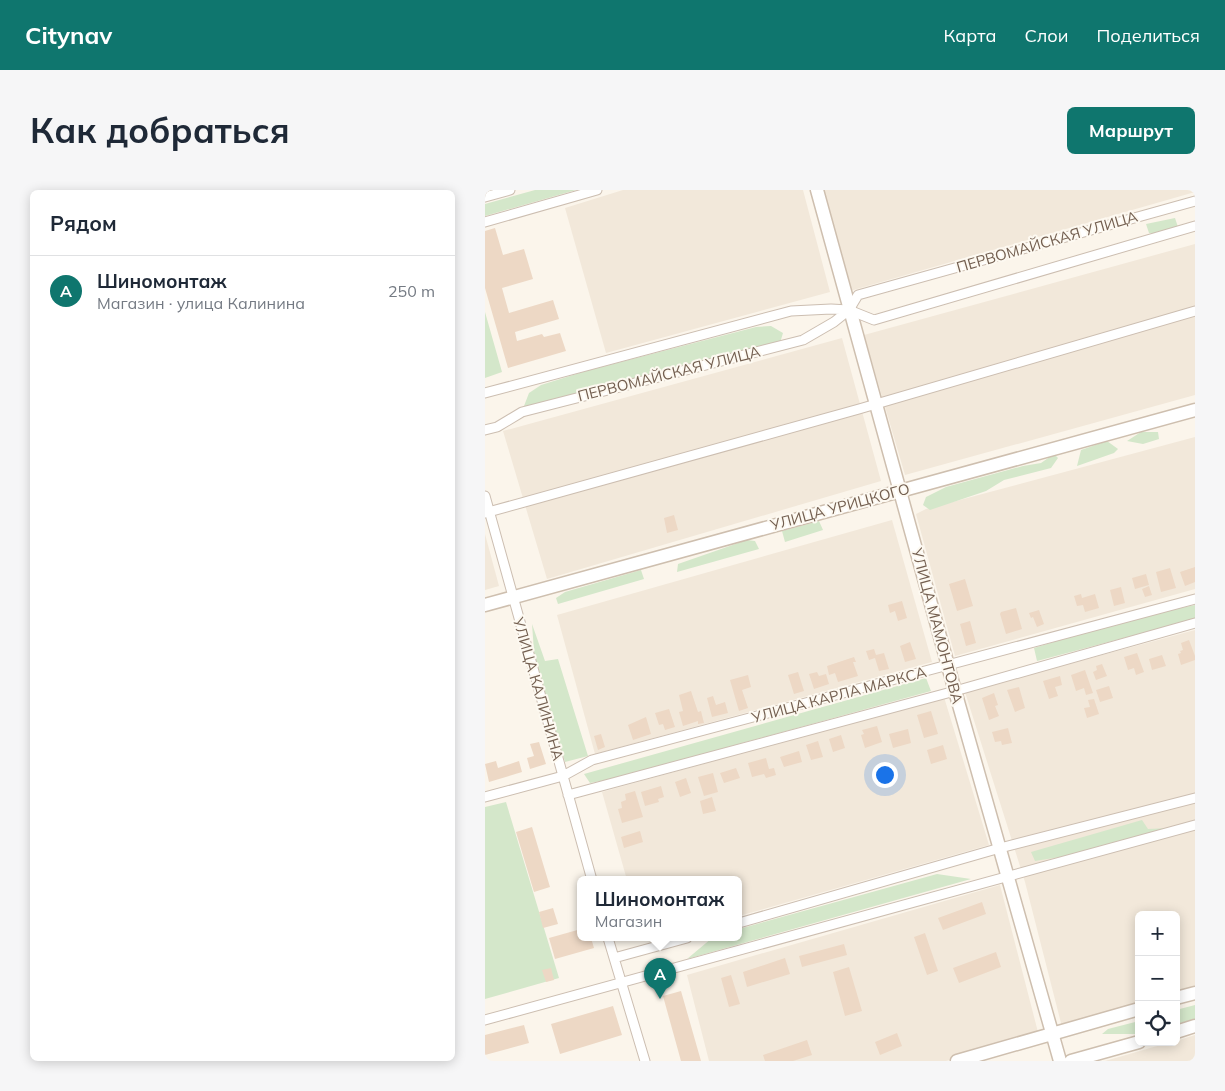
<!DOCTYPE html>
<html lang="ru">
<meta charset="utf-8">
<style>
:root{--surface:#fff;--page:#f6f6f7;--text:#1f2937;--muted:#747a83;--line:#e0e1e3;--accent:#0f766e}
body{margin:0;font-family:Mulish,sans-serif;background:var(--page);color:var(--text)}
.controls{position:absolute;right:15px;bottom:15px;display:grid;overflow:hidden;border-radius:8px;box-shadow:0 2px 12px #0003}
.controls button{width:45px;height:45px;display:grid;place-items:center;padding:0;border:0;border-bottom:1px solid var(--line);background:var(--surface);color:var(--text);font:25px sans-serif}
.you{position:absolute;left:399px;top:584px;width:18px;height:18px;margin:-12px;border:4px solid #fff;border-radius:50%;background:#1a73e8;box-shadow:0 0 0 8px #1a73e833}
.badge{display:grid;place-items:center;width:32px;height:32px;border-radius:50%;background:var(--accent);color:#fff;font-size:16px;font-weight:700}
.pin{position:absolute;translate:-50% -41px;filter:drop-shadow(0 1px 2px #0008)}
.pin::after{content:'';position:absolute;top:26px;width:18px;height:15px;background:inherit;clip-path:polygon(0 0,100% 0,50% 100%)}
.popup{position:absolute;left:92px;top:686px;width:165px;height:65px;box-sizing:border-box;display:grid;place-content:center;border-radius:8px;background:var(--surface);filter:drop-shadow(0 1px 4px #0005);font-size:16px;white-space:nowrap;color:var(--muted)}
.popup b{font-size:19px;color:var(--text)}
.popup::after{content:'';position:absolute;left:50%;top:100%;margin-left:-10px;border:10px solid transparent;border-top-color:var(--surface)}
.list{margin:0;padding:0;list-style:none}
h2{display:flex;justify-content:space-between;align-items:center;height:65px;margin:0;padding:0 20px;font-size:21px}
h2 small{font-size:16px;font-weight:400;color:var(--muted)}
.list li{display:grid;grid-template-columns:32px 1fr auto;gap:15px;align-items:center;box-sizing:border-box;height:70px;padding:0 20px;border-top:1px solid var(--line)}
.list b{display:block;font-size:19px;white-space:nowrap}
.list p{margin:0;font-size:16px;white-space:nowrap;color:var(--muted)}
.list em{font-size:16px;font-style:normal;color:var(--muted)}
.icon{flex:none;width:28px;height:28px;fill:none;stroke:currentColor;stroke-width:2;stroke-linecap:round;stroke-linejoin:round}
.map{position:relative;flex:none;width:710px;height:871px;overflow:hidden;border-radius:8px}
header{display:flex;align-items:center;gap:30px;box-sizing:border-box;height:70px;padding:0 25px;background:var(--accent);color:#fff}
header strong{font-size:24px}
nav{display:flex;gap:28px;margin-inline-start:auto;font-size:18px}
.intro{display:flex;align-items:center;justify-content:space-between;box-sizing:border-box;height:120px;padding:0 30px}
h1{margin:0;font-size:35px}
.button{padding:12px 22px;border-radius:8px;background:var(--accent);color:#fff;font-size:18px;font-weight:700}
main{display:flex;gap:30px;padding:0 30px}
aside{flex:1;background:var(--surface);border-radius:8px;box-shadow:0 2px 12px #0003}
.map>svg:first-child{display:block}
.residential{fill:#f2e8da}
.green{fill:#d4e7ca}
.building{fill:#edd8c5}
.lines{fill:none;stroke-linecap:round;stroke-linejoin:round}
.street-casing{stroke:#ccbeb1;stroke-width:11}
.secondary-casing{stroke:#cebfaf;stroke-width:15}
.street{stroke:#fff;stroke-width:9}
.secondary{stroke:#fff;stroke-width:12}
.labels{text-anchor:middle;stroke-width:4;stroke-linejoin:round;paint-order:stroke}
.street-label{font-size:15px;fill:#735f50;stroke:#fdf9f1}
</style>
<header>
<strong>Citynav</strong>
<nav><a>Карта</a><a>Слои</a><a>Поделиться</a></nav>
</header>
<div class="intro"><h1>Как добраться</h1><a class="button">Маршрут</a></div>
<main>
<aside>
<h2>Рядом<small></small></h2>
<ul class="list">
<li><span class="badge">A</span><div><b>Шиномонтаж</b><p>Магазин · улица Калинина</p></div><em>250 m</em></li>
</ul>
</aside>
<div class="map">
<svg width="710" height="871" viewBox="0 0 710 871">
<rect width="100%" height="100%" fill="#fbf5eb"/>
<!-- residential -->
<path class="residential" d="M138,0H318L345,102L121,163L80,18Z
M337,0H710V2L365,101Z
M710,54V205L420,285L379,145Z
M357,148L396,291L62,389L18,241Z
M710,247V399L470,466L431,324L441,319Z
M407,330L447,472L110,564L72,425Z
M0,344L14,396L0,400Z
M710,440V799L691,804V725H654V815L577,837L540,692L480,502Z
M459,507L504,655L254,726V690H142L117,602Z
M515,695L554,846L461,871H224L202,785Z
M710,845V871H620L686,852H691V851Z"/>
<!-- green -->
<path class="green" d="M50,0H91L0,26V14Z
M690,28L693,37L680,44L664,43L661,34Z
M0,122L17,182L0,188Z
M286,136L298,143L295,153L50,218L39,216L44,203L56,195L101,181L271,137Z
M656,242H673L674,249L658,254L642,251Z
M622,251L633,259L629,263L592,276L596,260Z
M569,264L573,268L566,278L519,290L501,301L445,320L438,315L441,307L461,297L538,276L556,273Z
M334,331L338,340L300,352L297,341Z
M262,350L270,351L274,359L192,382L193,374Z
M156,380L159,389L73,414L71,408L80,402Z
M710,415V429L552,471L549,458L647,428Z
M47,434L60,471L73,469L103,566L80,572L50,475Z
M441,488L446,501L131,588L105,593L99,584Z
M21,612L74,788L0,809V617Z
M657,630L663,639L684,638L581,666L550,671L546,662Z
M452,684L486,689L202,769L227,748H254V739Z
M710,815V829L691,834V820Z
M654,831V844H617L623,839Z"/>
<!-- building -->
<path class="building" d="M10,38L18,65L39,59L48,89L17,98L24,123L68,110L74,129L30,142L32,151L57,144L59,147L75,143L81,161L23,178L0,98V41Z
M189,325L193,340L182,343L179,328Z
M710,377V392L700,396L695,382Z
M685,378L691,398L676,402L671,382Z
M661,384L664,395L650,399L647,388Z
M480,389L488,416L472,421L464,394Z
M664,396L667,405L660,407L657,399Z
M636,397L640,413L629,416L625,400Z
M596,404L597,408L610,404L614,418L600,422L598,415L592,416L589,406Z
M417,411L422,428L413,431L410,421L405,423L403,415Z
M531,418L537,439L521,444L515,424L516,422Z
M554,420L559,434L552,437L548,427L546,428L544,423Z
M485,431L491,453L481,456L475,434Z
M704,450L710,466V470L696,475L693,464L696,463L695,461L698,460L696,453Z
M425,452L431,469L420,472L415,456Z
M389,459L391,465L399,463L404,479L394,481L390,468L384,470L381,461Z
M652,463L659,482L651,485L649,478L643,480L639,467Z
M677,465L681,476L667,480L664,469Z
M369,467L371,472H368L373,486L353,492L350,483L344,485L342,476Z
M617,474L622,486L611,490L608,482L612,480L611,476Z
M600,480L608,503L601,505L599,498L591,501L586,485Z
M313,482L319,501L309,504L303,485Z
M332,482L334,486L341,484L344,494L329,499L324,484Z
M263,485L266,497L257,500L263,518L254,521L245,490Z
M575,486L577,495L570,497L573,506L564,509L558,491Z
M624,496L628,508L615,512L611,500Z
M534,497L540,518L530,522L522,500Z
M206,501L213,522L216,521L219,533L213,534V531L198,536L194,522L198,521L194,505Z
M509,503L513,515L510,516L514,526L504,530L497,508Z
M228,506L231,515L240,512L243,523L227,527L222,508Z
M609,509L614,524L602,528L599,518L605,517L603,510Z
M184,519L190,537L180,540L178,534L174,535L170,523Z
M446,521L453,544L439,548L432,525Z
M161,527L166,544L148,550L143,535Z
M392,536L397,552L380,558L376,545L379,544L377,540Z
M523,538L527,553L517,555L516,551L510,552L507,542Z
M423,539L426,553L408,558L404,544Z
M116,544L120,557L113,560L109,546Z
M356,545L360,558L348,562L344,549Z
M333,551L338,567L326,570L321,555Z
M54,552L61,574L45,579L42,568L49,566L45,554Z
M458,555L462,569L446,574L442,560Z
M314,561L317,572L299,577L295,567Z
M281,568L284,579L289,578L291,585L281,588L279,584L267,587L263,573Z
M11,571L13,578L34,571L37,582L4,592L0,574Z
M251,578L255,588L239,593L235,583Z
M228,583L233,602L219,606L213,587Z
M201,588L206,603L195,607L190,592Z
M176,596L179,607L173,609L174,612L160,616L156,602Z
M150,601L158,627L137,633L133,619L137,618L136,612L141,610L140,604Z
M227,607L231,621L218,624L215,611Z
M47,637L65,697L49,702L31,642Z
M155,641L158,652L139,658L136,647Z
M497,712L501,724L458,740L453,728Z
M68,718L73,734L58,738L54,722Z
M96,739V748H106L109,758L70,769L64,748Z
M440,743L453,781L442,785L429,747Z
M359,754L362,765L317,777L314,766Z
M511,762L516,777L474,793L468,778Z
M300,768L305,784L262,797L258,782Z
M364,777L377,821L360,826L348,782Z
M66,778L69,790L61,792L57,780Z
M246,785L255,814L244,817L236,788Z
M196,801L216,871H196L178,806Z
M128,816L137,845L75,864L66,834Z
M39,835L44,853L0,865V845Z
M412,843L417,856L395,865L390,852Z
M322,850L327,865L308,871H280L278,865Z"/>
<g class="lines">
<defs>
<path id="street" d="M0,7L25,0
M0,32L112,0
M0,203L306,121L346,119L364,120L389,130L710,36
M0,240L12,237L37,222L318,150L349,132L364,120L373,105L710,11
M0,306L107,690
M0,323L374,219L710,121
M83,605L470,501L710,433
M0,607L78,586L107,570L710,409
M254,733L515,658L710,608
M123,748L160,871
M129,768L202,748
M0,830L710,635"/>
<path id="secondary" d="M332,0L470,501L575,871
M0,415L710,220
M691,808L710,803
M691,842L710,836
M472,871L654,819
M586,871L654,852"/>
</defs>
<!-- street casing -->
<use href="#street" class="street-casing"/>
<!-- secondary casing -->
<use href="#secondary" class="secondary-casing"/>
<!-- street -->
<use href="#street" class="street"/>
<!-- secondary -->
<use href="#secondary" class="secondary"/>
</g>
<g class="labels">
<!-- street labels -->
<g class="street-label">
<text transform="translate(562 52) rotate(-16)" y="5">ПЕРВОМАЙСКАЯ УЛИЦА</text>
<text transform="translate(184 184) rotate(-14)" y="5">ПЕРВОМАЙСКАЯ УЛИЦА</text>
<text transform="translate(355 317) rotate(-15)" y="5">УЛИЦА УРИЦКОГО</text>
<text transform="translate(452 436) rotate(75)" y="5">УЛИЦА МАМОНТОВА</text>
<text transform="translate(53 499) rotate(74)" y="5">УЛИЦА КАЛИНИНА</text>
<text transform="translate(354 505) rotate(-15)" y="5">УЛИЦА КАРЛА МАРКСА</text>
</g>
</g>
</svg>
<div class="controls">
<button>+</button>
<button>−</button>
<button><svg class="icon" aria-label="locate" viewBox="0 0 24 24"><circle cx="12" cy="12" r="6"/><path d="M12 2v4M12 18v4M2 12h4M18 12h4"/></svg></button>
</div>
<div class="you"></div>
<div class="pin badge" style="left:175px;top:809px">A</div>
<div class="popup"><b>Шиномонтаж</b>Магазин</div>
</div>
</main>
